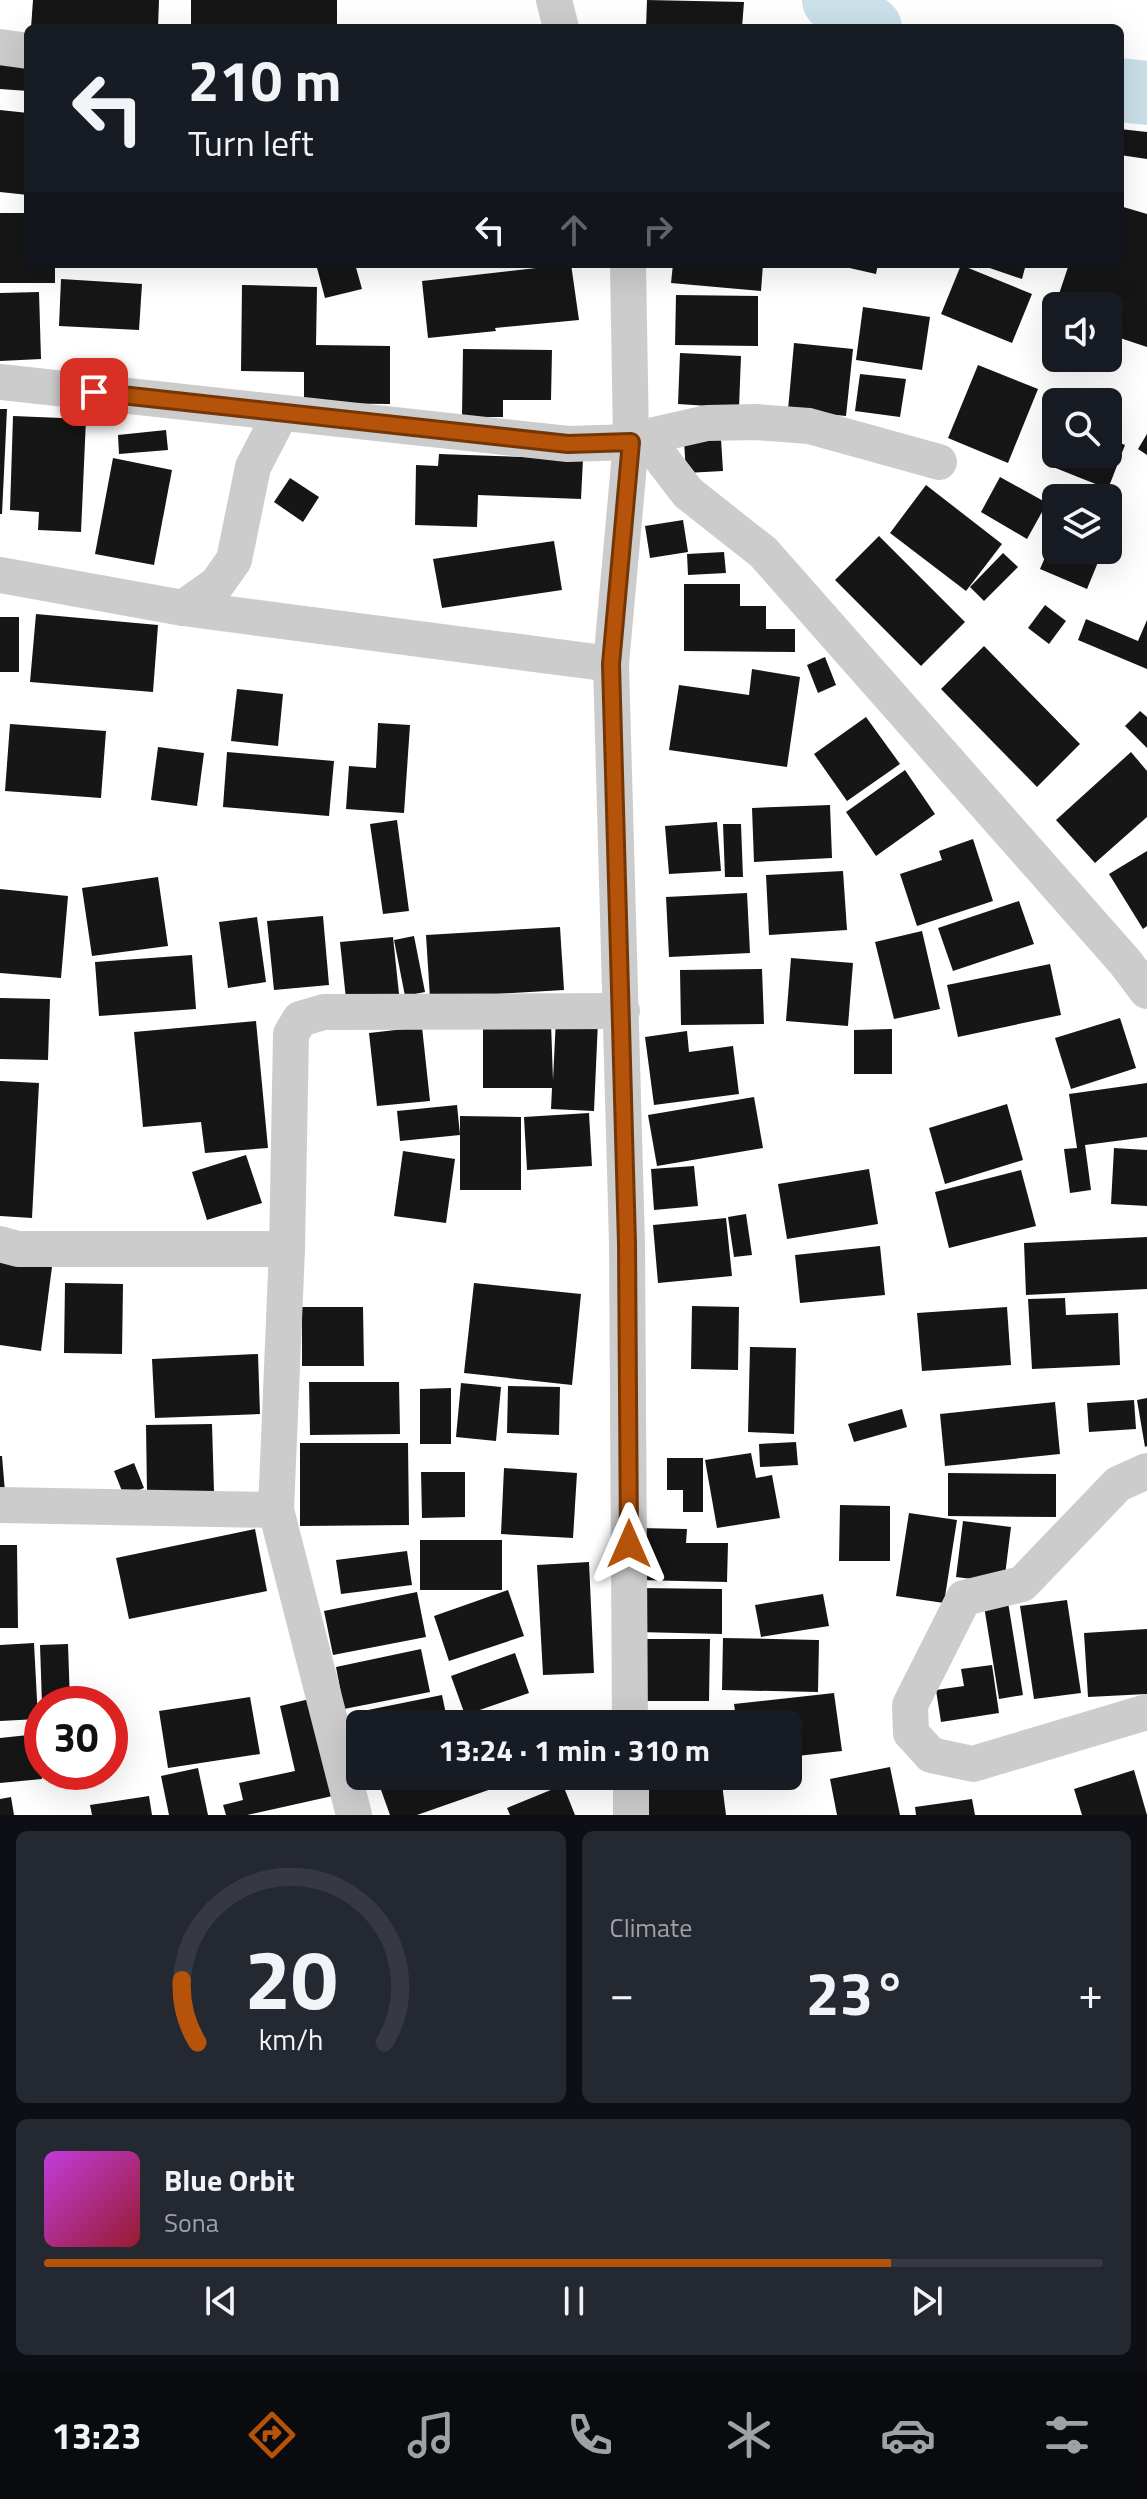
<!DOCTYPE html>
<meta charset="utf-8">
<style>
body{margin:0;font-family:"Titillium Web",sans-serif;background:#242831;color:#f1f3f6;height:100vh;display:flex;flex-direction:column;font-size:30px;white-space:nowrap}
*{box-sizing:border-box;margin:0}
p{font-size:26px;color:#9ea1a6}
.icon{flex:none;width:44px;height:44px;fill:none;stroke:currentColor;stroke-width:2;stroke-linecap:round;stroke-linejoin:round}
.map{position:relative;height:1815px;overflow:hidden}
.drawer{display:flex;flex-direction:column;gap:16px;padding:16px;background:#0d0f14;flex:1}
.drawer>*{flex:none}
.guide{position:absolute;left:24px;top:24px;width:1100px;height:244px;border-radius:12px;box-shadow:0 8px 32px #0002;background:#171b24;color:#f1f3f6;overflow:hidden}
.tools{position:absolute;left:1042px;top:292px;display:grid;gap:16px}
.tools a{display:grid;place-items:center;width:80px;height:80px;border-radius:12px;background:#171b24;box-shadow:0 8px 32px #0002;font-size:40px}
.speed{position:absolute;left:24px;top:1686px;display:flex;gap:16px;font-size:40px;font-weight:700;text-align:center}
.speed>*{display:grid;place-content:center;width:104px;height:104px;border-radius:50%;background:#171b24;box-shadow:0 8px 32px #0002;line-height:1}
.speed .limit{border:12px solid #d22;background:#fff;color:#111}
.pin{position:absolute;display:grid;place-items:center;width:68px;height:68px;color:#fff;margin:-34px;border-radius:16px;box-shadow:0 4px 12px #0006}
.me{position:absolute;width:88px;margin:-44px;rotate:0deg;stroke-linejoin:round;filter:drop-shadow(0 0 6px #0008)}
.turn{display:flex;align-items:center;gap:28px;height:168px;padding:0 32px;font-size:36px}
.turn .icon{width:104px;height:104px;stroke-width:2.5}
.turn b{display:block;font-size:56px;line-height:68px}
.lanes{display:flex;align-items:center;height:76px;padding:0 32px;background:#0003;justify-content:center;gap:40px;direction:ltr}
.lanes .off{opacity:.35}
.big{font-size:60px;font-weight:700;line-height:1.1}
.drawer .card{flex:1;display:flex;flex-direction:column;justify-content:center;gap:12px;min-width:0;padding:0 28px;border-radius:12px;background:#242831}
.drawer .dial{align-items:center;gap:0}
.dial svg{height:208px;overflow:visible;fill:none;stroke:#363941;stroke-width:7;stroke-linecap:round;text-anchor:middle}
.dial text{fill:#f1f3f6;stroke:none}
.song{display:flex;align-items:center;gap:24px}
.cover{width:96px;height:96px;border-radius:12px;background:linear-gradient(135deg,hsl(290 70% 55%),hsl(350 70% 35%))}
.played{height:8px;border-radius:4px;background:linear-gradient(90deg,#b45309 80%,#363941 80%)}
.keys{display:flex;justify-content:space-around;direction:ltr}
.heat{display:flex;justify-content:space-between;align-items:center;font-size:44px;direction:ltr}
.drawer .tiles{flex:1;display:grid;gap:16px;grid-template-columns:1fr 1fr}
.card:last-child{grid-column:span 2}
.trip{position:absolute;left:346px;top:1710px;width:456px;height:80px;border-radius:12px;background:#171b24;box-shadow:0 8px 32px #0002;font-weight:700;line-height:80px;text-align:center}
.tabs{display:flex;height:128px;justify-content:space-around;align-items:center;background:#090b0e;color:#9ea1a6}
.tabs .icon{width:56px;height:56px}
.tabs .selected{color:#b45309}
.tabs b{font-size:36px;color:#f1f3f6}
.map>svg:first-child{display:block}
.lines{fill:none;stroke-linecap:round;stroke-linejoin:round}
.river{stroke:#cbe0e9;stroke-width:64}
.building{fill:#161616}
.street{stroke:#ccc;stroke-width:36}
.route-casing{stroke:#753606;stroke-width:20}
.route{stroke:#b45309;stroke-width:14}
</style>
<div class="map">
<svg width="1147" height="1815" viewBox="0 0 1147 1815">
<rect width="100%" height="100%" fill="#fff"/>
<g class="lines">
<g class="river">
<polyline points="834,0 870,28"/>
<polyline points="1120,90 1147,93"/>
</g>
</g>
<g class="building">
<polygon points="33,0 159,0 158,28 31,28"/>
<rect x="191" y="0" width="146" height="28"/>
<polygon points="647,0 744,2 742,28 646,28"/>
<polygon points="0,55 28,57 28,91 0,89"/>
<polygon points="0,110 28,113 28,195 0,192"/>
<polygon points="1120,129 1147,132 1147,159 1120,155"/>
<polygon points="1120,206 1147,214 1147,347 1108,334 1108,306 1055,306 1069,264 1120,264"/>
<polygon points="0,213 28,213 28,264 55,264 55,283 0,283"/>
<polygon points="316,264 355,264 362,289 325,298"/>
<polygon points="571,264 579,320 495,328 496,331 428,338 422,281"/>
<polygon points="673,264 763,264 761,291 671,283"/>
<polygon points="832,264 878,264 876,274"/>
<polygon points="978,264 1026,264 1022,279"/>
<polygon points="961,265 1032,294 1012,343 941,314"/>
<polygon points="61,279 142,284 139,330 59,326"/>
<polygon points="242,285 317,287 316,345 390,346 390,404 304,403 304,372 241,371"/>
<polygon points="39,292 41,359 0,361 0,293"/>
<polygon points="676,295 758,296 758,346 675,345"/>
<polygon points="863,307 930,317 922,370 856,360"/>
<polygon points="794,343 853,349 846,416 788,410"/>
<polygon points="463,349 552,350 551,400 503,400 503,417 462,417"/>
<polygon points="680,353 741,356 739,408 678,404"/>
<polygon points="978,365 1038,389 1008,463 948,438"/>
<polygon points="860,374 906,379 900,417 855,411"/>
<polygon points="0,409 7,409 2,514 0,514"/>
<polygon points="13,416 86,419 81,532 38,530 39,512 10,510"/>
<polygon points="166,430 168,450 119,454 118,435"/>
<polygon points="1147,434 1147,455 1138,449"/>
<polygon points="1108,438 1125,445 1108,489 1048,465 1056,445 1056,454 1108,454"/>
<polygon points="721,439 723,471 686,473 684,441"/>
<polygon points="439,454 583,459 581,499 478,495 477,527 415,525 416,465 438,466"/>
<polygon points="113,458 172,470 154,565 95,554"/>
<polygon points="1000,477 1047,503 1027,539 981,512"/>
<polygon points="290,478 319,497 303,522 274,502"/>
<polygon points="926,485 1002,544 966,591 890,533"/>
<polygon points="1074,489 1094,498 1070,498"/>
<polygon points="1108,504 1121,510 1108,539"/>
<polygon points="683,520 688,552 650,558 645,526"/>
<polygon points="1056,532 1056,550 1103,550 1087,589 1040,569"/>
<polygon points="879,536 965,622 921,666 835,580"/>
<polygon points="554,541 562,590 442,608 433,559"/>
<polygon points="724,552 726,573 688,575 687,554"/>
<polygon points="1003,553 1018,567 984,601 970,587"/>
<polygon points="684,584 740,584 740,606 766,606 766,629 795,629 795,652 684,651"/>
<polygon points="1045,605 1066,621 1049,644 1028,628"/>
<polygon points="36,614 158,625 153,692 30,682"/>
<rect x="0" y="617" width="19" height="55"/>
<polygon points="1086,619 1138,641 1147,620 1147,669 1078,640"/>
<polygon points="984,646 1080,744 1037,787 941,689"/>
<polygon points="825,657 836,685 818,693 807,665"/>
<polygon points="752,669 800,677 787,767 669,750 679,685 749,695"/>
<polygon points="237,689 283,694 278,746 231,741"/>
<polygon points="1140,711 1147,717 1147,748 1125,726"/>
<polygon points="866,717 900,764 847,801 814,754"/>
<polygon points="378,723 410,725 404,813 346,809 349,766 376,768"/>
<polygon points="10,724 106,731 101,798 5,791"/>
<polygon points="158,747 204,753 197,806 151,800"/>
<polygon points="227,752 334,761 329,816 223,807"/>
<polygon points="1131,752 1147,771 1147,817 1095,863 1056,820"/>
<polygon points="905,770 935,814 876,856 846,812"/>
<polygon points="830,805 832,858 754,862 752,808"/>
<polygon points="397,820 409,911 383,914 370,824"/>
<polygon points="717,822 721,871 669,874 665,826"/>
<polygon points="723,824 741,824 743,877 725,877"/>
<polygon points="973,839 993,901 917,926 900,874 942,860 939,851"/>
<polygon points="1147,851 1147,926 1143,929 1109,874"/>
<polygon points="843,871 847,930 769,935 766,875"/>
<polygon points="158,877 168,946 92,956 82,888"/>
<polygon points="0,889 68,896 61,978 0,973"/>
<polygon points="747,893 750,953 669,957 666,897"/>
<polygon points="1019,901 1034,944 953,971 938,928"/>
<polygon points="323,916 329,985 274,990 267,921"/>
<polygon points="257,917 266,982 228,988 219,922"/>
<polygon points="560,927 564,990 430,998 426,935"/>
<polygon points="922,931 940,1009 894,1019 875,942"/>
<polygon points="414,936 425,992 405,996 394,940"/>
<polygon points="393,937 399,994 346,999 340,942"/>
<polygon points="192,955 196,1009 99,1016 95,962"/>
<polygon points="791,958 853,963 848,1026 786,1021"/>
<polygon points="1050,964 1061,1015 958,1037 947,985"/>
<polygon points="762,969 764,1024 681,1025 680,970"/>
<polygon points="0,998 50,999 48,1060 0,1059"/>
<polygon points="556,1018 598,1021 594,1111 551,1109 552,1088 483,1088 483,1023 551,1023 553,1080"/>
<polygon points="1120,1018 1136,1068 1071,1089 1055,1038"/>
<polygon points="256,1021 268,1148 205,1153 201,1122 143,1127 134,1032"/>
<polygon points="422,1027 430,1101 377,1106 369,1033"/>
<polygon points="892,1029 892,1074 854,1074 854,1030"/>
<polygon points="687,1031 689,1052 733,1046 739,1094 654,1105 645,1037"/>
<polygon points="0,1081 39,1083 32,1218 0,1216"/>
<polygon points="1147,1083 1147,1137 1085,1145 1091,1190 1070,1193 1064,1149 1077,1148 1069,1094"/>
<polygon points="754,1097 763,1148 657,1166 648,1115"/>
<polygon points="1007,1104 1023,1160 945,1184 929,1128"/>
<polygon points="457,1105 460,1135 400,1141 397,1111"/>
<polygon points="589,1113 592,1166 527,1170 524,1117"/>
<polygon points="460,1116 521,1117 521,1190 460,1190"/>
<polygon points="1114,1148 1147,1150 1147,1206 1111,1204"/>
<polygon points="403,1151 455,1159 446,1223 394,1216"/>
<polygon points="246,1155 262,1203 207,1220 192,1172"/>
<polygon points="694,1166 698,1206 654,1210 651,1169"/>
<polygon points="869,1169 878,1224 787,1239 778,1184"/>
<polygon points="1021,1170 1036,1226 949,1248 935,1192"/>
<polygon points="746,1214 752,1255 734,1257 728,1217"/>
<polygon points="726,1218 732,1276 658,1283 653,1225"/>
<polygon points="1147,1237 1147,1289 1026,1295 1024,1243"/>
<polygon points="880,1246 885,1295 800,1303 795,1255"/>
<polygon points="0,1260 52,1267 41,1351 0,1345"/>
<polygon points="65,1283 123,1284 122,1354 64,1353"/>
<polygon points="474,1283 581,1294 572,1385 464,1373"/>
<polygon points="1065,1298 1066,1315 1118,1313 1120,1365 1032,1369 1028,1299"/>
<polygon points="692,1306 739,1307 738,1370 691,1369"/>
<polygon points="302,1307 363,1307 364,1366 302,1366"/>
<polygon points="1007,1307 1011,1365 922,1371 917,1313"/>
<polygon points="750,1347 796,1348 794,1434 748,1432"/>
<polygon points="258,1354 260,1414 155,1418 152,1359"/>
<polygon points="309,1382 399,1382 400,1434 310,1435"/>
<polygon points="461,1383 501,1387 496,1441 456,1437"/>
<polygon points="508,1386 560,1387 559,1435 507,1433"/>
<polygon points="451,1388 451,1444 420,1444 420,1389"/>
<polygon points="1147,1398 1147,1446 1145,1447 1137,1400"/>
<polygon points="1134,1400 1136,1429 1089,1432 1087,1403"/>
<polygon points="1055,1402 1060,1454 945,1466 940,1414"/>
<polygon points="902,1409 907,1427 854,1442 848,1424"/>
<polygon points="212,1424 214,1492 147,1493 146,1425"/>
<polygon points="796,1442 798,1465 760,1467 759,1444"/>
<polygon points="300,1443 408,1443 409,1525 300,1526"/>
<polygon points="751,1453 756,1478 772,1475 780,1518 717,1528 705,1460"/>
<polygon points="0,1456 2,1456 5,1492 0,1493"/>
<polygon points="667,1458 703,1458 703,1512 683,1512 683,1490 667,1490"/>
<polygon points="134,1463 144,1488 124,1496 114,1471"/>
<polygon points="504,1468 577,1473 573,1538 501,1534"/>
<polygon points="421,1472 465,1472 465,1517 422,1518"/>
<polygon points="948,1473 1056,1474 1056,1517 948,1516"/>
<polygon points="840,1505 890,1506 890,1561 839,1561"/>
<polygon points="909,1513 957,1520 944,1603 896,1596"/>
<polygon points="963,1521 1011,1527 1004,1583 956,1577"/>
<polygon points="638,1528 687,1529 686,1543 728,1543 727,1582 637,1580"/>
<polygon points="255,1529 267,1591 129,1619 116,1558"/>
<rect x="420" y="1540" width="82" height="50"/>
<polygon points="0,1545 17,1545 18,1628 0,1628"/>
<polygon points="407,1551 412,1585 341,1594 336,1560"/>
<polygon points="589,1562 594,1673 543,1675 537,1565"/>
<polygon points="638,1588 722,1589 722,1634 637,1632"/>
<polygon points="508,1590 524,1636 449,1661 434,1616"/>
<polygon points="417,1592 426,1637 333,1655 324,1611"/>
<polygon points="823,1594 829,1626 761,1637 755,1605"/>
<polygon points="1067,1600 1081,1693 1034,1699 1020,1606"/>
<polygon points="1008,1602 1023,1695 999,1699 984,1606"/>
<polygon points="1147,1629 1147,1694 1088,1697 1084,1633"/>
<polygon points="723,1638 819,1640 818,1692 722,1690"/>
<polygon points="639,1639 710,1639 709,1701 639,1701"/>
<polygon points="34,1643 38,1719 0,1721 0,1645"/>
<polygon points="68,1644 70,1703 42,1704 40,1645"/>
<polygon points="421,1649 430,1692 344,1709 336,1667"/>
<polygon points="515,1653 529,1693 465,1715 451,1676"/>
<polygon points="992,1665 999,1713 941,1722 936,1690 964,1686 961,1669"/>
<polygon points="834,1693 842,1751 788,1757 788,1724 737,1724 734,1704"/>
<polygon points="442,1695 448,1724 360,1724 358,1712"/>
<polygon points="250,1697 260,1754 168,1768 159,1711"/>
<polygon points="314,1698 337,1795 247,1815 226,1815 223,1805 243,1800 239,1783 295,1771 280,1706"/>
<polygon points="703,1715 705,1724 666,1724 666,1723"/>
<polygon points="38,1734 42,1779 0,1783 0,1738"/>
<polygon points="890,1767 900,1815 837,1815 830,1779"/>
<polygon points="198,1768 208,1815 169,1815 161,1776"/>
<polygon points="1134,1770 1147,1815 1082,1815 1074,1789"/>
<polygon points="376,1776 494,1776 497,1787 417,1815 390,1815"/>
<polygon points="721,1776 726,1815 649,1815 645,1788"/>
<polygon points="563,1785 575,1815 510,1815 507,1808"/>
<polygon points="149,1796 152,1815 92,1815 90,1805"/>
<polygon points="11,1797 14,1815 0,1815 0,1799"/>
<polygon points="972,1799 975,1815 916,1815 915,1807"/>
</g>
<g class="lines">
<g class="street">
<polyline points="554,0 561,28"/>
<polyline points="0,47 28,51"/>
<polyline points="628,264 631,442 611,664 627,1243 630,1724"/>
<polyline points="0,382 568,444 631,442 645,437 688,493 763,552 1125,962 1147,991"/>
<polyline points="645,437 707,423 755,422 809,426 939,462"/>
<polyline points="0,575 183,608 611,664"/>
<polyline points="183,608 217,584 234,560 253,467 281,413"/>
<polyline points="0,1244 18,1249 287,1249"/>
<polyline points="1147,1471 1118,1484 1022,1584 964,1598 910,1705 911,1733 931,1755 973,1764 1147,1712"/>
<polyline points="0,1505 276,1510"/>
<polyline points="631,1776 631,1815"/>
<polyline points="354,1815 276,1510 287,1249 291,1034 300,1019 324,1012 622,1011"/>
</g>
</g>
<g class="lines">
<defs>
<polyline id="route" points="94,392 568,444 631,442 611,664 627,1243 629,1544"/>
</defs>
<use href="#route" class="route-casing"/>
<use href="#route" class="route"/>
</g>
</svg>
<div class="tools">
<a><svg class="icon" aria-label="sound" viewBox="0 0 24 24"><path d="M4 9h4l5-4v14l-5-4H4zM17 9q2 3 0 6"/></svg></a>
<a><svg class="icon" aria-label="search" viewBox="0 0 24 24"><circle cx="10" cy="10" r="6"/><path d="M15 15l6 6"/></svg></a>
<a><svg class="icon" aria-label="layers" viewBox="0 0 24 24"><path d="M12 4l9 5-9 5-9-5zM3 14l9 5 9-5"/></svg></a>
</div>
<div class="speed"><div class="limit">30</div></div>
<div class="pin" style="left:94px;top:392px;background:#d93025"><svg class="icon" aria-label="arrive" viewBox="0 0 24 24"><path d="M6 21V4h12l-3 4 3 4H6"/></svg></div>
<svg class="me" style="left:629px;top:1544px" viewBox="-20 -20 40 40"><path d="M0-17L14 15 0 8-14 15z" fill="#b45309" stroke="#fff" stroke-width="4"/></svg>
<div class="trip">13:24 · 1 min · 310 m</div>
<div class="guide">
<div class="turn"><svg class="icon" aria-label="left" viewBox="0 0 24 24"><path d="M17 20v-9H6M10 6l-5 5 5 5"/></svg><div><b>210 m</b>Turn left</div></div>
<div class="lanes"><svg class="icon" aria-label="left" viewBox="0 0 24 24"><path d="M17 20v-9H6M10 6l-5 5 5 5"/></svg><svg class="icon off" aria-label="ahead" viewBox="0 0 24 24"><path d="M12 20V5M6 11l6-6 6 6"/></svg><svg class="icon off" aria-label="right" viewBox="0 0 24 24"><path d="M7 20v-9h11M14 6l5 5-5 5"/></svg></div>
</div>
</div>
<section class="drawer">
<div class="tiles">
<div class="card dial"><svg viewBox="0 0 100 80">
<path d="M14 69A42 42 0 1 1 86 69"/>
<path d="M14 69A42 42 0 0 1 8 45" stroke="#b45309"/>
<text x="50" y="56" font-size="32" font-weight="700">20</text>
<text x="50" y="72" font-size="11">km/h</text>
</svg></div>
<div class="card"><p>Climate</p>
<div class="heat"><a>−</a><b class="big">23°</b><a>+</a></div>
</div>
<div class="card">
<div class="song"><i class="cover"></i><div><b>Blue Orbit</b><p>Sona</p></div></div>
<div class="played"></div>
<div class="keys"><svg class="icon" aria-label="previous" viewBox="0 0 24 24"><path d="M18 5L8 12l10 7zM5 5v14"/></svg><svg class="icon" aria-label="pause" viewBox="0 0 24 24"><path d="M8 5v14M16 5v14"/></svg><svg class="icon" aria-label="next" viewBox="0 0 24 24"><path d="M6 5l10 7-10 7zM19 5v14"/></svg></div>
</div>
</div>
</section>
<nav class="tabs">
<b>13:23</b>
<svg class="icon selected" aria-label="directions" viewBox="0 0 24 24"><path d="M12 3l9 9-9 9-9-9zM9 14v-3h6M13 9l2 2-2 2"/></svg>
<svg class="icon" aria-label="music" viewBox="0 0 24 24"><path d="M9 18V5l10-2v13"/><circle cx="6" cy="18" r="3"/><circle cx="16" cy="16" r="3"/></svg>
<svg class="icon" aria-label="phone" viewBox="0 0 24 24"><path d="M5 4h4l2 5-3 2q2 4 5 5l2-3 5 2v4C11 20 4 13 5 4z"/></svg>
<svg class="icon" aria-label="climate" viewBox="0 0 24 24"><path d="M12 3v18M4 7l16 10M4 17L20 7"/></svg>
<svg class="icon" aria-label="car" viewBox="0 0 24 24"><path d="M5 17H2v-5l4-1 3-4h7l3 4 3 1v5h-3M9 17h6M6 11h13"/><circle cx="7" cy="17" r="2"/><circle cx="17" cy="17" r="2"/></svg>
<svg class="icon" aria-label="filters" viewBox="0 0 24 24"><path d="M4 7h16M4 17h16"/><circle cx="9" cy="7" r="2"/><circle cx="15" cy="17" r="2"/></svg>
</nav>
